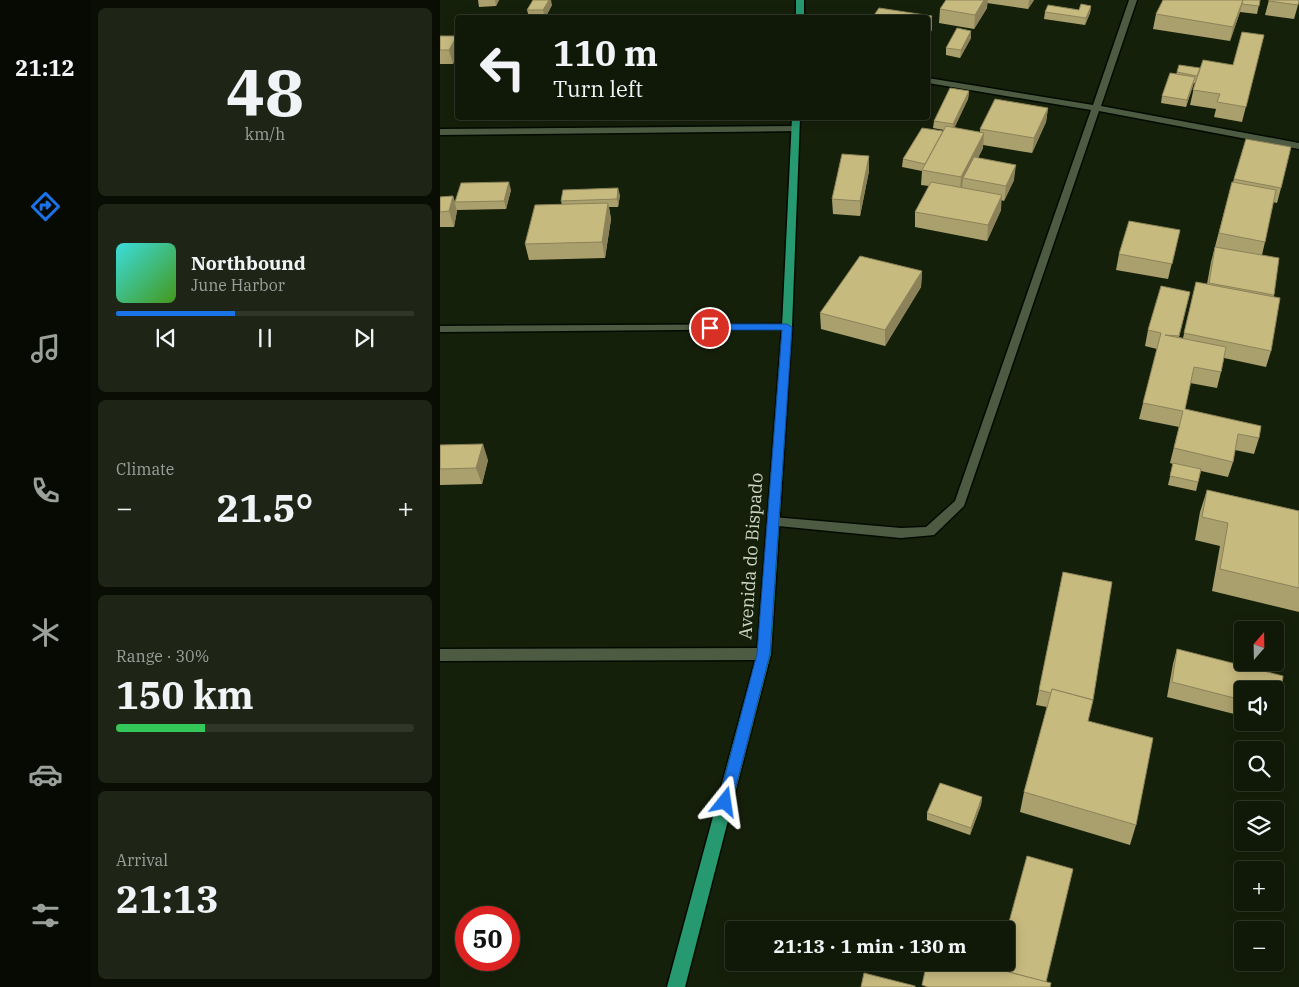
<!DOCTYPE html>
<meta charset="utf-8">
<style>
body{margin:0;font-family:"IBM Plex Serif",serif;background:#1e2516;color:#f1f3f6;height:100vh;display:flex;flex-direction:column;font-size:19px;white-space:nowrap}
*{box-sizing:border-box;margin:0}
p{font-size:16px;color:#9ca09c}
.icon{flex:none;width:28px;height:28px;fill:none;stroke:currentColor;stroke-width:2;stroke-linecap:round;stroke-linejoin:round}
.map{position:relative;flex:1;overflow:hidden}
.panel{display:flex;flex-direction:column;gap:8px;padding:8px;background:#090d04;width:350px}
.panel>*{flex:none}
.banner{position:absolute;left:15px;top:15px;width:475px;height:105px;border-radius:5px;box-shadow:0 2px 12px #0003,0 0 0 1px #303729;background:#101808;color:#f1f3f6;overflow:hidden}
.needle{width:32px;rotate:20deg}
.fabs{position:absolute;left:794px;top:621px;display:grid;gap:10px}
.fabs a{display:grid;place-items:center;width:50px;height:50px;border-radius:5px;background:#101808;box-shadow:0 2px 12px #0003,0 0 0 1px #303729;font-size:25px}
.speed{position:absolute;left:15px;top:906px;display:flex;gap:10px;font-size:25px;font-weight:700;text-align:center}
.speed>*{display:grid;place-content:center;width:65px;height:65px;border-radius:50%;background:#101808;box-shadow:0 2px 12px #0003,0 0 0 1px #303729;line-height:1}
.speed .limit{border:8px solid #d22;background:#fff;color:#111}
.pin{position:absolute;display:grid;place-items:center;width:42px;height:42px;color:#fff;margin:-21px;border:2px solid #fff;border-radius:50%;box-shadow:0 1px 5px #0007}
.me{position:absolute;width:55px;margin:-28px;rotate:15deg;stroke-linejoin:round;filter:drop-shadow(0 0 4px #0008)}
.turn{display:flex;align-items:center;gap:18px;height:105px;padding:0 15px;font-size:22px}
.turn .icon{width:65px;height:65px;stroke-width:2.5}
.turn b{display:block;font-size:35px;line-height:42px}
.big{font-size:38px;font-weight:700;line-height:1.1}
.panel .widget{flex:1;display:flex;flex-direction:column;justify-content:center;gap:8px;min-width:0;padding:0 18px;border-radius:8px;background:#1e2516}
.panel .dial{align-items:center;gap:0}
.dial b{font-size:65px;line-height:1}
.song{display:flex;align-items:center;gap:15px}
.cover{width:60px;height:60px;border-radius:8px;background:linear-gradient(135deg,hsl(180 70% 55%),hsl(100 70% 35%))}
.played{height:5px;border-radius:2px;background:linear-gradient(90deg,#1a73e8 40%,#303729 40%)}
.keys{display:flex;justify-content:space-around;direction:ltr}
.heat{display:flex;justify-content:space-between;align-items:center;font-size:28px;direction:ltr}
.charge{height:8px;border-radius:4px;background:linear-gradient(90deg,#34c759 30%,#303729 0)}
.trip{position:absolute;left:285px;top:921px;width:290px;height:50px;border-radius:5px;background:#101808;box-shadow:0 2px 12px #0003,0 0 0 1px #303729;font-weight:700;line-height:50px;text-align:center}
main{display:flex;flex:1;min-height:0}
.menu{display:flex;flex-direction:column;width:90px;justify-content:space-around;align-items:center;background:#060a03;color:#9ca09c}
.menu .icon{width:35px;height:35px}
.menu .current{color:#1a73e8}
.menu b{font-size:22px;color:#f1f3f6}
.map>svg:first-child{display:block}
.lines{fill:none;stroke-linecap:round;stroke-linejoin:round}
.minor-casing{stroke:#030a00;stroke-width:3}
.major-casing{stroke:#030a00;stroke-width:3}
.minor{fill:#4d5b42;fill-rule:evenodd}
.major{fill:#279970;fill-rule:evenodd}
.wall{fill:#aaa06d}
.shaded-wall{fill:#8b8259}
.building{fill:#c6ba7f;stroke:#8b8259}
.route{fill:#1a73e8;stroke:#114b97}
.labels{text-anchor:middle;stroke-width:5;stroke-linejoin:round;paint-order:stroke}
.street-label{font-size:18px;fill:#cdd5c7;stroke:#15200a}
</style>
<main>
<nav class="menu">
<b>21:12</b>
<svg class="icon current" aria-label="directions" viewBox="0 0 24 24"><path d="M12 3l9 9-9 9-9-9zM9 14v-3h6M13 9l2 2-2 2"/></svg>
<svg class="icon" aria-label="music" viewBox="0 0 24 24"><path d="M9 18V5l10-2v13"/><circle cx="6" cy="18" r="3"/><circle cx="16" cy="16" r="3"/></svg>
<svg class="icon" aria-label="phone" viewBox="0 0 24 24"><path d="M5 4h4l2 5-3 2q2 4 5 5l2-3 5 2v4C11 20 4 13 5 4z"/></svg>
<svg class="icon" aria-label="climate" viewBox="0 0 24 24"><path d="M12 3v18M4 7l16 10M4 17L20 7"/></svg>
<svg class="icon" aria-label="car" viewBox="0 0 24 24"><path d="M5 17H2v-5l4-1 3-4h7l3 4 3 1v5h-3M9 17h6M6 11h13"/><circle cx="7" cy="17" r="2"/><circle cx="17" cy="17" r="2"/></svg>
<svg class="icon" aria-label="filters" viewBox="0 0 24 24"><path d="M4 7h16M4 17h16"/><circle cx="9" cy="7" r="2"/><circle cx="15" cy="17" r="2"/></svg>
</nav>
<section class="panel">
<div class="widget dial"><b>48</b><p>km/h</p></div>
<div class="widget">
<div class="song"><i class="cover"></i><div><b>Northbound</b><p>June Harbor</p></div></div>
<div class="played"></div>
<div class="keys"><svg class="icon" aria-label="previous" viewBox="0 0 24 24"><path d="M18 5L8 12l10 7zM5 5v14"/></svg><svg class="icon" aria-label="pause" viewBox="0 0 24 24"><path d="M8 5v14M16 5v14"/></svg><svg class="icon" aria-label="next" viewBox="0 0 24 24"><path d="M6 5l10 7-10 7zM19 5v14"/></svg></div>
</div>
<div class="widget"><p>Climate</p>
<div class="heat"><a>−</a><b class="big">21.5°</b><a>+</a></div>
</div>
<div class="widget"><p>Range · 30%</p><b class="big">150 km</b><div class="charge"></div></div>
<div class="widget"><p>Arrival</p><b class="big">21:13</b></div>
</section>
<div class="map">
<svg width="859" height="987" viewBox="0 0 859 987">
<rect width="100%" height="100%" fill="#15200a"/>
<g class="lines">
<defs>
<g id="minor">
<polygon points="689,0 697,0 661,106 859,143 859,149 659,111 524,506 494,535 461,538 328,525 327,522 328,519 333,517 461,528 486,527 515,501 651,110 488,83 488,78 653,105"/>
<polygon points="356,126 359,127 359,131 0,135 0,129"/>
<polygon points="347,324 352,327 351,329 0,332 0,326"/>
<polygon points="324,648 329,650 331,654 329,658 324,660 0,661 0,649"/>
</g>
<g id="major">
<rect x="356" y="0" width="8" height="18"/>
<polygon points="352,118 360,118 352,327 331,654 245,987 227,987 317,654 342,327"/>
</g>
</defs>
<use href="#minor" class="minor-casing"/>
<use href="#major" class="major-casing"/>
<use href="#minor" class="minor"/>
<use href="#major" class="major"/>
</g>
<g class="wall">
<polygon points="38,0 59,0 56,6 39,7"/>
<polygon points="506,0 594,0 588,9 547,3 547,8 534,29 499,23 500,9"/>
<polygon points="820,0 817,14 800,12 790,41 713,29 716,14"/>
<polygon points="829,0 858,5 854,19 825,15"/>
<polygon points="112,5 105,18 89,17 87,10"/>
<polygon points="651,6 650,13 645,25 604,19 605,12 639,10"/>
<polygon points="824,35 802,122 774,117 776,109 750,105 755,83 754,83 746,107 721,103 722,96 736,74 737,72 793,65"/>
<polygon points="0,36 17,36 13,64 0,64"/>
<polygon points="531,38 520,58 506,55 506,48"/>
<polygon points="529,91 528,99 514,128 540,132 540,129 608,108 606,122 592,153 543,145 543,148 538,158 574,180 564,201 561,200 561,210 547,241 475,227 475,212 489,186 481,185 482,171 462,167 463,159 503,131 504,130 493,128 494,121"/>
<polygon points="806,139 841,188 837,203 833,202 825,242 822,255 834,295 831,351 826,367 784,358 781,372 777,388 750,383 745,409 819,438 814,454 795,450 793,462 788,477 761,471 756,491 728,485 733,464 730,463 739,427 699,419 717,349 705,346 708,330 750,292 739,337 743,338 756,282 767,284 771,262 792,182 793,182"/>
<polygon points="429,156 429,171 420,216 393,214 392,199"/>
<polygon points="71,190 66,209 17,210 14,227 0,227 0,197 13,196 15,202"/>
<polygon points="180,195 178,207 169,207 171,219 165,258 89,260 85,244 122,205 121,201"/>
<polygon points="740,230 728,279 676,270 679,254"/>
<polygon points="482,271 481,287 445,346 381,329 380,313"/>
<polygon points="0,445 48,460 42,484 0,485"/>
<polygon points="767,490 859,511 859,612 772,591 780,546 755,540 760,512"/>
<polygon points="623,572 648,721 696,825 690,845 580,812 584,792 607,707 596,705"/>
<polygon points="737,649 843,676 839,709 835,719 835,690 802,690 802,716 727,697 733,664"/>
<polygon points="542,797 541,805 530,835 487,820 487,813"/>
</g>
<g class="shaded-wall">
<polygon points="55,0 59,0 56,6"/>
<polygon points="109,0 111,0 112,5 105,18 103,10"/>
<polygon points="544,0 548,0 547,8 534,29 535,15"/>
<polygon points="589,0 594,0 588,9"/>
<polygon points="803,0 800,12 790,41 793,27"/>
<polygon points="651,6 650,13 645,25 646,18"/>
<polygon points="492,16 492,30 488,37 488,23"/>
<polygon points="531,31 531,38 520,58 521,50"/>
<polygon points="17,36 18,56 13,64 9,50"/>
<polygon points="755,77 753,84 746,107 747,100"/>
<polygon points="529,91 528,99 513,131 513,124"/>
<polygon points="608,108 606,122 592,153 594,138"/>
<polygon points="544,133 543,148 527,178 523,178 522,188 520,192 521,177"/>
<polygon points="429,156 429,171 420,216 420,201"/>
<polygon points="576,165 574,180 564,201 566,186"/>
<polygon points="69,182 71,190 66,209 64,201"/>
<polygon points="178,188 180,195 178,207 177,199"/>
<polygon points="562,195 561,210 547,241 548,225"/>
<polygon points="13,196 17,211 14,227 9,211"/>
<polygon points="168,203 171,219 165,258 162,242"/>
<polygon points="482,271 481,287 445,346 445,330"/>
<polygon points="43,444 48,460 42,484 36,468"/>
<polygon points="542,797 541,805 530,835 531,828"/>
</g>
<g class="building">
<polygon points="93,0 109,0 103,10 87,10"/>
<polygon points="506,0 544,0 535,15 500,9"/>
<polygon points="723,0 803,0 793,27 716,14"/>
<polygon points="803,0 820,0 819,6 802,4"/>
<polygon points="829,0 859,0 858,5 829,1"/>
<polygon points="641,4 651,6 646,18 605,12 608,5 639,10"/>
<polygon points="439,8 492,16 488,23 488,18 432,18"/>
<polygon points="132,15 175,15 174,18 131,18"/>
<polygon points="517,28 531,31 521,50 506,48"/>
<polygon points="802,32 824,35 806,107 777,102 780,94 753,90 763,60 793,65"/>
<polygon points="0,36 17,36 9,50 0,50"/>
<polygon points="739,65 760,68 757,76 737,72"/>
<polygon points="730,73 755,77 747,100 722,96"/>
<polygon points="510,88 529,91 513,124 494,121"/>
<polygon points="555,99 608,108 594,138 540,129"/>
<polygon points="506,126 544,133 521,177 482,170"/>
<polygon points="482,128 503,131 485,164 463,159"/>
<polygon points="806,139 851,147 841,188 794,179"/>
<polygon points="402,154 429,156 420,201 392,199"/>
<polygon points="534,157 576,165 566,186 523,178"/>
<polygon points="69,182 64,201 15,202 21,183"/>
<polygon points="491,182 562,195 548,225 475,212"/>
<polygon points="792,182 836,190 825,242 779,233"/>
<polygon points="178,188 177,199 121,201 123,190"/>
<polygon points="13,196 9,211 0,212 0,197"/>
<polygon points="168,203 162,242 85,244 95,205"/>
<polygon points="689,221 740,230 732,264 679,254"/>
<polygon points="775,247 839,258 834,295 769,283"/>
<polygon points="420,256 482,271 445,330 380,313"/>
<polygon points="756,282 840,298 831,351 744,333"/>
<polygon points="721,286 750,292 739,336 725,335 786,347 781,372 754,367 745,409 821,426 819,438 798,434 793,462 734,448 743,411 703,403 721,333 708,330"/>
<polygon points="43,444 36,468 0,469 0,445"/>
<polygon points="733,463 761,469 758,482 730,476"/>
<polygon points="767,490 859,511 859,588 780,569 788,523 762,517"/>
<polygon points="623,572 672,582 653,700 612,689 611,693 599,690"/>
<polygon points="737,649 843,676 839,709 835,708 835,690 802,690 802,700 732,682"/>
<polygon points="612,689 653,700 648,721 713,738 696,825 584,792"/>
<polygon points="500,783 542,797 531,828 487,813"/>
<polygon points="587,856 633,869 606,982 557,969 558,962 566,962 566,933"/>
<polygon points="487,962 530,962 611,983 610,987 488,987 482,985"/>
<polygon points="424,973 475,986 475,987 421,987"/>
</g>
<polygon class="route" points="270,324 347,324 352,327 330,654 292,802 290,807 285,808 280,807 278,802 317,654 342,330 266,330 265,328"/>
<g class="labels">
<g class="street-label">
<text transform="translate(311 556) rotate(-86)" y="6">Avenida do Bispado</text>
</g>
</g>
</svg>
<div class="fabs">
<a><svg class="needle" viewBox="-14 -14 28 28"><path d="M0-13l5 13h-10z" fill="#e53935"/><path d="M0 13l5-13h-10z" fill="#9ca09c"/></svg></a>
<a><svg class="icon" aria-label="sound" viewBox="0 0 24 24"><path d="M4 9h4l5-4v14l-5-4H4zM17 9q2 3 0 6"/></svg></a>
<a><svg class="icon" aria-label="search" viewBox="0 0 24 24"><circle cx="10" cy="10" r="6"/><path d="M15 15l6 6"/></svg></a>
<a><svg class="icon" aria-label="layers" viewBox="0 0 24 24"><path d="M12 4l9 5-9 5-9-5zM3 14l9 5 9-5"/></svg></a>
<a>+</a>
<a>−</a>
</div>
<div class="speed"><div class="limit">50</div></div>
<div class="pin" style="left:270px;top:328px;background:#d93025"><svg class="icon" aria-label="arrive" viewBox="0 0 24 24"><path d="M6 21V4h12l-3 4 3 4H6"/></svg></div>
<svg class="me" style="left:285px;top:802px" viewBox="-20 -20 40 40"><path d="M0-17L14 15 0 8-14 15z" fill="#1a73e8" stroke="#fff" stroke-width="4"/></svg>
<div class="trip">21:13 · 1 min · 130 m</div>
<div class="banner">
<div class="turn"><svg class="icon" aria-label="left" viewBox="0 0 24 24"><path d="M17 20v-9H6M10 6l-5 5 5 5"/></svg><div><b>110 m</b>Turn left</div></div>
</div>
</div>
</main>
